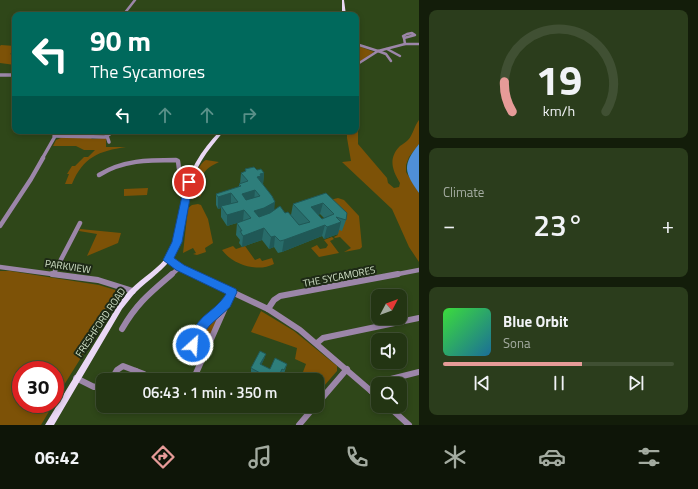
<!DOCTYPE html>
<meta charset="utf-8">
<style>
body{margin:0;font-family:"Titillium Web",sans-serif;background:#2b3d1c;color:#f1f3f6;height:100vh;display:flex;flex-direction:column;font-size:15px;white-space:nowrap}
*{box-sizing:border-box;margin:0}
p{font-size:13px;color:#a3aba0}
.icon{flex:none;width:22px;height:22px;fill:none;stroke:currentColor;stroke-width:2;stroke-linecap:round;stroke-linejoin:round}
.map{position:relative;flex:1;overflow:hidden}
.sheet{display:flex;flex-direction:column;gap:10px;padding:10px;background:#131d0a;width:279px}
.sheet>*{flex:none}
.banner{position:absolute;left:12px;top:12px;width:347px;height:122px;border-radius:8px;box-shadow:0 2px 6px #0003,0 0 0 1px #405033;background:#00695c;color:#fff;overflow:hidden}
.needle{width:26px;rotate:49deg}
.fabs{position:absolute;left:371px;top:289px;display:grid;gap:8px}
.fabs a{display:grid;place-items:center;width:36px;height:36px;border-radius:8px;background:#233513;box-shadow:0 2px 6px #0003,0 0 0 1px #405033;font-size:20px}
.speed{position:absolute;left:12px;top:361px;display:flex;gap:8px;font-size:20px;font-weight:700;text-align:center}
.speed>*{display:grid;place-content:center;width:52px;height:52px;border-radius:50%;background:#233513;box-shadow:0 2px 6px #0003,0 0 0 1px #405033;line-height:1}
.speed .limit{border:6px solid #d22;background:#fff;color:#111}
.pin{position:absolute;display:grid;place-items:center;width:34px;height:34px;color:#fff;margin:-17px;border:2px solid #fff;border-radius:50%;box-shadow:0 1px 4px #0007}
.me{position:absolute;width:44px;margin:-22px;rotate:26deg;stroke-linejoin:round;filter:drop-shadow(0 0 3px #0008)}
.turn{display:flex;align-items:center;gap:14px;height:84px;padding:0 12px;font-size:18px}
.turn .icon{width:52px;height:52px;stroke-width:2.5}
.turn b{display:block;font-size:28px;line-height:34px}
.lanes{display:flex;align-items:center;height:38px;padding:0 12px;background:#0003;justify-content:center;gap:20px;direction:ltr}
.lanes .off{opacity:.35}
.big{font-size:30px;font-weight:600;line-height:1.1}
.sheet .widget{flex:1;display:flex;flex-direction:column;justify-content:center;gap:6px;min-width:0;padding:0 14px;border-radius:8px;background:#2b3d1c}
.sheet .dial{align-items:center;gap:0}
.dial svg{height:104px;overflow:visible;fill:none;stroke:#405033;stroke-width:7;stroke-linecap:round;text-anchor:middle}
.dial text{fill:#f1f3f6;stroke:none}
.song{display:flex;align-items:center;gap:12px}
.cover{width:48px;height:48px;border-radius:6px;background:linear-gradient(135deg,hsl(120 70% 55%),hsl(200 70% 35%))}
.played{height:4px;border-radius:2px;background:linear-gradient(90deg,#e69b98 60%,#405033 60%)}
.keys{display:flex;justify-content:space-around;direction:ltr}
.heat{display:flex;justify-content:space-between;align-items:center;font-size:22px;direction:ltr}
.trip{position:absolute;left:96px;top:373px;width:228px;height:40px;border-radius:8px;background:#233513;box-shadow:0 2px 6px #0003,0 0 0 1px #405033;font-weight:600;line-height:40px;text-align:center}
.dock{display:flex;height:64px;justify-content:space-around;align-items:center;background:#0e1508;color:#a3aba0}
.dock .icon{width:28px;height:28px}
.dock .on{color:#e69b98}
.dock b{font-size:18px;color:#f1f3f6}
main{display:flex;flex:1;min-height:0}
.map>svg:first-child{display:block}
.green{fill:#7d5207}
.water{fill:#4f8fd7}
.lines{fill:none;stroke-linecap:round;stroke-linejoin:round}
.minor-far3{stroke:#9c86a9;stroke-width:2.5}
.minor-far2{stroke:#9c86a9;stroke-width:3.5}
.minor-far1{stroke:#9c86a9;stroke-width:4.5}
.minor{stroke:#9c86a9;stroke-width:6}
.major{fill:#ead8f5;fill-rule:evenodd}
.wall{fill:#286c6a;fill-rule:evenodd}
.shaded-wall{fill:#205856}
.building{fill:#2e7e7b;stroke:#205856;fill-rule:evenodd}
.route{fill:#1a73e8;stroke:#114b97}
.labels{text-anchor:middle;stroke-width:4;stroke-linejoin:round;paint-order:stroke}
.street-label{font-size:10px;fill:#d1e1c7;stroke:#1e2a16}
</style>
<main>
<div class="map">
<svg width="419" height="425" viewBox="0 0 419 425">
<rect width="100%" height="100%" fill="#2f4719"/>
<g class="green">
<polygon points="1,45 15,46 15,50 10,54 15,56 15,65 0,63 0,46"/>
<polygon points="356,45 374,52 356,64"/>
<path d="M356,119L358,123V144L387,178L388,183L394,188L399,187L400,183C392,170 388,158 400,146C403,144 406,142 408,140C413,135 414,126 419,120V144L409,157L406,165V172L419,193V262L409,247L392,209L342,162L351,161L347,138V131H356Z"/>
<path d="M63,137L91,138L92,139L106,138V147H126C99,151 83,157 72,184H65L69,174H67L72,166H75L84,157H88L95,150H84L76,146H53L56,140Z"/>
<path d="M206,160L219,162C196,173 205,177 201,196L199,197L195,193L191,194L194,199H192C188,191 198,163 206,160Z"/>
<polygon points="148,188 147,195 124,196 124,189"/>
<polygon points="338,198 344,200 359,216 362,247 360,249 344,252 351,248 340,237 335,238 334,237 338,235 333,229 326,201"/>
<polygon points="198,204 201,205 208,219 213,243 205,248 206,252 197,255 193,254 196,253 193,248 183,253 188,208 192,205"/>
<polygon points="80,229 121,233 118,243 87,256 97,234 79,231"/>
<polygon points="332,237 334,239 330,241 339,253 319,257 311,248 317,245 320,249 326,248 328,245 324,240"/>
<path d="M233,246L236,249L245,246L255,260L260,258L262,261L272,258L274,264C257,273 232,264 222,250Z"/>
<polygon points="0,271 10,271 99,285 122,292 64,385 55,388 55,370 21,370 21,404 48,404 51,408 41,425 0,425"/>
<polygon points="261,311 294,331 337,366 337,371 317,394 317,380 300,380 306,364 295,359 297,348 251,332"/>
<path d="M220,313L206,346C202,348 198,347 195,344C202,332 209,322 220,313Z"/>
</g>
<path class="water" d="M419,144V193C404,172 402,165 419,144Z"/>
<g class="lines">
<g class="minor-far3">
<polyline points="124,13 169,15"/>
<polyline points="124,14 135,0"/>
<polygon points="412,33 415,35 404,38 403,36 407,34"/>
<polyline points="404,38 405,44"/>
<polyline points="356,44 378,51 356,65"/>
<polyline points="387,49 400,56"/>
<polyline points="378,51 405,44 419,44"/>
<polyline points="378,51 386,54 391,61"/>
</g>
<g class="minor-far2">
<polyline points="0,75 15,75"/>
<polyline points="154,131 162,131"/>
<polyline points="54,136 105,137 114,131"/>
<polyline points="107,136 109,142"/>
<polyline points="42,159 58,131"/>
</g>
<g class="minor-far1">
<path d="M99,175C123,160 148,160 176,160L178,161L179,169L193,172"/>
<polyline points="0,226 31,179 43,158"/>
<polyline points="168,260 196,275"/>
<polyline points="0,267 59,275"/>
<polyline points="54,273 80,223"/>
<polyline points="171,275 180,267"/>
<polyline points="393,275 419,270"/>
</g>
<g class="minor">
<polyline points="52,274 98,280 133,291"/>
<polyline points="194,274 268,309 300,330 378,397"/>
<polyline points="268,309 274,300 280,296 398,274"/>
<path d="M122,329C137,303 150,293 172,274"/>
<polyline points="317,343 323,338 419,318"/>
<polyline points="206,353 195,348 193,342 206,322 225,305"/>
<polyline points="76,378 94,387 103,385"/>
<polyline points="132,378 136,371"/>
<polyline points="111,380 117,370 123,366 144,374"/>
<polyline points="193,380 232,292"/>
<polyline points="371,391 387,380 419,372"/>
<polyline points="317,404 347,369"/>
<polyline points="388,406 409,425"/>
<polyline points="299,425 315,406"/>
</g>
<g class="major">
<polygon points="342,0 344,0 346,15 342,15"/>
<path d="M220,131H224C207,151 194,168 188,194C185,213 186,233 176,251C167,269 150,278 136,292C131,297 127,303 122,309L54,425H45L118,305C122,300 126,293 131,289C144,276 162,267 171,250C179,235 179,217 182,200C187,173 201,150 220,131Z"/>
</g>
</g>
<g class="wall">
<path d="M245,169L257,170L264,173L263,184L274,211L285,213L291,215L293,204L326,193L346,220L342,231L339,230L338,234L324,239L322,236L282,252L278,253L274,247L269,249L262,240L242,247L239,243L240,240L236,235L237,223L227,226L221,217V208L218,209L216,205V194L239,187V184H240L241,173L245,172ZM320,214L324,218L322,219L318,215Z"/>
<polygon points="265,357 261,365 270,369 287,364 284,374 281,372 278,380 266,380 251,372 251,368"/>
</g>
<g class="shaded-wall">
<polygon points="264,173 263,184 257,177 260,174"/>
<polygon points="255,190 254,202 241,206 242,194"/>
<polygon points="231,193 231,205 221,206 221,208 218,209 218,197"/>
<polygon points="275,202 274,213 253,222 254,211"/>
<polygon points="323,203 320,214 308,219 311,207"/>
<polygon points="244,210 243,221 227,226 227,215"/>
<polygon points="341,222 338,234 324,239 327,227"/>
<polygon points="325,225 322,236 282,252 284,240"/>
<polygon points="264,228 262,240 242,247 243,236"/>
<polygon points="275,236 274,247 269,249 271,237"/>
<polygon points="266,354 265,357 260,368 260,364"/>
</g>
<g class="building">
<path d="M254,167L257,170L261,169L264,173L260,174L261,176L257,177L272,196L275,202L264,208L254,211L259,217L270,213L280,206L285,213L288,212L299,225L310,222L293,204L326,193L347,213L346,220L336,217L341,222L327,227L325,225L284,240L280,241L275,236L271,237L264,228L243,236L240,231H242L237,223L251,218L244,210L227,215L221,206L238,202L231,193L218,197L216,194L241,186L239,184L248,181L241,173L246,171L245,169ZM255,190L260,196L246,200L242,194ZM323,203L334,214L322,219L311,207Z"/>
<polygon points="260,351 266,354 260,364 270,369 275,358 287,364 284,370 282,369 277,380 273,380 251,368"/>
</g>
<path class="route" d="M189,179L193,182L182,242L174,258L184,265L236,289L237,292L230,307L210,325L202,335L197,349L193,350L189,349L187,342C191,333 196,324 203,317C211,310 220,304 226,294L176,270L163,260L172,242L185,182Z"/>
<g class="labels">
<g class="street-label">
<text transform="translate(68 266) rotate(8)" y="4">PARKVIEW</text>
<text transform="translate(339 276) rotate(-11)" y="4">THE SYCAMORES</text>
<text transform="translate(100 322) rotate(-56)" y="4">FRESHFORD ROAD</text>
</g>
</g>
</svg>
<div class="fabs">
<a><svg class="needle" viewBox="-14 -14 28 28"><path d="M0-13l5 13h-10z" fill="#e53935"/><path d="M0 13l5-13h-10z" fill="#a3aba0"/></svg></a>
<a><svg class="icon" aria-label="sound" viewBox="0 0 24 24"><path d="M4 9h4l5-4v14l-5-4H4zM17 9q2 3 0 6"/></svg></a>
<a><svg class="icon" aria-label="search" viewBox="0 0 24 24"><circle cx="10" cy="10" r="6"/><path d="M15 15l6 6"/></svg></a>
</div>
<div class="speed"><div class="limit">30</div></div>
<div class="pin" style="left:189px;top:182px;background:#d93025"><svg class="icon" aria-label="arrive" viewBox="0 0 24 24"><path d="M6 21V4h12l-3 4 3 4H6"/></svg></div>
<svg class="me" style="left:193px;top:345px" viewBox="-20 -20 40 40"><circle r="17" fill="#1a73e8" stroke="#fff" stroke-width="3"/><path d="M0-11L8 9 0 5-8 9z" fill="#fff"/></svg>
<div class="trip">06:43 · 1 min · 350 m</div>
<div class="banner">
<div class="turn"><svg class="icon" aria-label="left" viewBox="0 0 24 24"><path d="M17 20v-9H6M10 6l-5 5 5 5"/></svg><div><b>90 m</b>The Sycamores</div></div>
<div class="lanes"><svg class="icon" aria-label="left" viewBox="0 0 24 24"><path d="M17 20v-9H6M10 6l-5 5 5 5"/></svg><svg class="icon off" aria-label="ahead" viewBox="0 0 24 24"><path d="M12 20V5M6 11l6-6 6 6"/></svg><svg class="icon off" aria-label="ahead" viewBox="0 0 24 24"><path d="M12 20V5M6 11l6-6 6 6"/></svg><svg class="icon off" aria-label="right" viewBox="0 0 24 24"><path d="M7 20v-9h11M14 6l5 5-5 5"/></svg></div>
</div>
</div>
<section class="sheet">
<div class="widget dial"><svg viewBox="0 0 100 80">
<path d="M14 69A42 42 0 1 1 86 69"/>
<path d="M14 69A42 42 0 0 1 8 46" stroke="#e69b98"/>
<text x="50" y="56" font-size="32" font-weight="700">19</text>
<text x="50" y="72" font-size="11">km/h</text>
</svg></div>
<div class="widget"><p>Climate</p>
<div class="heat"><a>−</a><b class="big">23°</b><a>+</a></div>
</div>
<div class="widget">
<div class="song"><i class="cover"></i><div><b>Blue Orbit</b><p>Sona</p></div></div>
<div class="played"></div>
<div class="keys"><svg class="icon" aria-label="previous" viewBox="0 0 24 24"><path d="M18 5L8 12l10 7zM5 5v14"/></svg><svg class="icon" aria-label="pause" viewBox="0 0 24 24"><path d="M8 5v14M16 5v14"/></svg><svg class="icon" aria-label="next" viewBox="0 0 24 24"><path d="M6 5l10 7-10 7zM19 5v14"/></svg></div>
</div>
</section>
</main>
<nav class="dock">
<b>06:42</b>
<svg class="icon on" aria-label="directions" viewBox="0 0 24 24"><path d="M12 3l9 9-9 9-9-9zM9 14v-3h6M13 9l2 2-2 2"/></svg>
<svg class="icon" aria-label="music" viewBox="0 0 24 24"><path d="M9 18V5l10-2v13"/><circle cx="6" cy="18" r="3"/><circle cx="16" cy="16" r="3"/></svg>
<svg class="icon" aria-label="phone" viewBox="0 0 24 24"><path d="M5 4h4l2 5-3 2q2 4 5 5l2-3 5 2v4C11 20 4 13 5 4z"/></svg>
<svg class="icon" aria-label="climate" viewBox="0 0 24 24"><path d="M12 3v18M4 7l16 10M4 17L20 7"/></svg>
<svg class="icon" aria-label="car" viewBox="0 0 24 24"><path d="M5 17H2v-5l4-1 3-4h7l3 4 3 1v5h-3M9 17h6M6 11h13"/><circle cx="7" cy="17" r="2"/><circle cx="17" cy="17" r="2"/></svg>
<svg class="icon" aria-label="filters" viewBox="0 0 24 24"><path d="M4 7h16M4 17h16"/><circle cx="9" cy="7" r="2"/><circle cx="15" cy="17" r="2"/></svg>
</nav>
